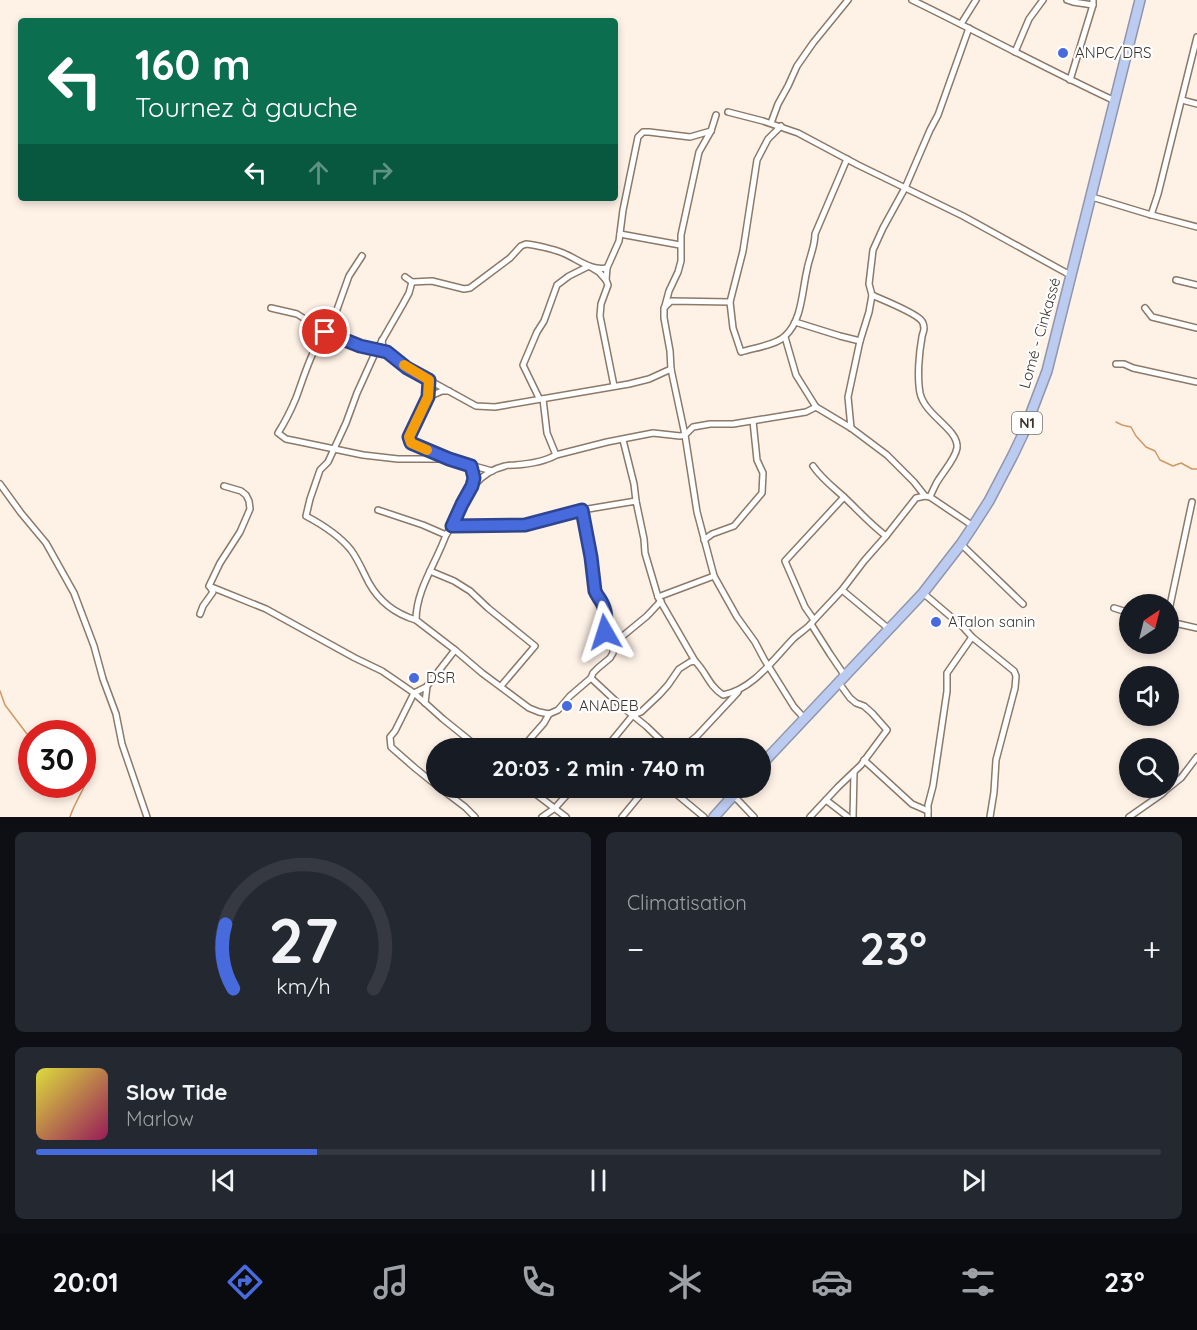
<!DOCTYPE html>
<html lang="fr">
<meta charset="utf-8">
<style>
body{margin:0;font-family:Quicksand,sans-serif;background:#242831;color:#f1f3f6;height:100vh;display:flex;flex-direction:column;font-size:22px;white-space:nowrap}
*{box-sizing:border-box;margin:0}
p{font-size:20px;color:#9ea1a6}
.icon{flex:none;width:33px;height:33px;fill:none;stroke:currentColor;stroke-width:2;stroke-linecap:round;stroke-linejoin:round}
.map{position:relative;height:817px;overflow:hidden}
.side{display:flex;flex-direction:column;gap:15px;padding:15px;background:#0d0f14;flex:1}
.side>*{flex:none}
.banner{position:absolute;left:18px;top:18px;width:600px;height:183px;border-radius:6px;box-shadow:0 3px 9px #0003;background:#0b6e4f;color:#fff;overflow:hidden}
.needle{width:39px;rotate:35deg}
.fabs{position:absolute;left:1119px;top:594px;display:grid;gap:12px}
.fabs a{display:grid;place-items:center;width:60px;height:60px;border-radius:50%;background:#171b24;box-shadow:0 3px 9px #0003;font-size:30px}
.speed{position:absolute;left:18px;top:720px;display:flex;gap:12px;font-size:30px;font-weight:700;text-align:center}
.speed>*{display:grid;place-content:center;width:78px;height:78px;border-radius:50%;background:#171b24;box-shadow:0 3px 9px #0003;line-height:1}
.speed .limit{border:9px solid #d22;background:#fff;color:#111}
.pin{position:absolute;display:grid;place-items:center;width:51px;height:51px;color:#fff;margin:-26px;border:3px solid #fff;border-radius:50%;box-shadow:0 2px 6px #0007}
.me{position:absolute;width:66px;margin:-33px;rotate:354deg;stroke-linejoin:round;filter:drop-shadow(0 0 4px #0008)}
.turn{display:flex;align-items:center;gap:21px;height:126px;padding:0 18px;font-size:27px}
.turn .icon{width:78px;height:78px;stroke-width:2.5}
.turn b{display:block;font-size:42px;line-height:51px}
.lanes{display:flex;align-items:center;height:57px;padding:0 18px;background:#0003;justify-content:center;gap:30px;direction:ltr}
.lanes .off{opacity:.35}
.big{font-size:45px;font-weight:800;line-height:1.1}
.side .card{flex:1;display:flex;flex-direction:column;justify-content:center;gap:9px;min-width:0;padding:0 21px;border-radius:9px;background:#242831}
.side .dial{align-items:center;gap:0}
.dial svg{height:156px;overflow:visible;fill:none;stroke:#363941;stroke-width:7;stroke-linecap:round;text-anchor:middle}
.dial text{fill:#f1f3f6;stroke:none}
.song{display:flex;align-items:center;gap:18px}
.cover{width:72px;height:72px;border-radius:9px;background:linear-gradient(135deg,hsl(60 70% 55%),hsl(330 70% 35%))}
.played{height:6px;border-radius:3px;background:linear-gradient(90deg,#476add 25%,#363941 25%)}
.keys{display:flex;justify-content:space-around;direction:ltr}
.heat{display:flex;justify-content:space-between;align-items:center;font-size:33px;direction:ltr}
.side .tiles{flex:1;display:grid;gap:15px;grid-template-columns:1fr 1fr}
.card:last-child{grid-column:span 2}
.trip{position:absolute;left:426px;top:738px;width:345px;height:60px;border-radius:30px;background:#171b24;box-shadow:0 3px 9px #0003;font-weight:800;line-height:60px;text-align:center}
.menu{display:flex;height:96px;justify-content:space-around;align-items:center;background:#090b0e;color:#9ea1a6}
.menu .icon{width:42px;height:42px}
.menu .selected{color:#476add}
.menu b{font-size:27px;color:#f1f3f6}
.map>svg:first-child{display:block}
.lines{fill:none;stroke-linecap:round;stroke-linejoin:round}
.stream{stroke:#cf9864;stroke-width:1.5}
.street-casing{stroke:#8c7968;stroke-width:8}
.highway-casing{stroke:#9096ac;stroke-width:12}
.street{stroke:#fff;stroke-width:5}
.highway{stroke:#bccbf0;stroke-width:9}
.route-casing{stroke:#2e4590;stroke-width:15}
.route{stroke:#476add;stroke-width:10}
.slow{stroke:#f59e0b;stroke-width:10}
.poi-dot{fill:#476add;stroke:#fff;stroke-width:2}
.labels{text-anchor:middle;stroke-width:4.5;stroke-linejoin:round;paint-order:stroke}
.shield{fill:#fff;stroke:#78726d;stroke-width:1.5}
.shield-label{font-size:14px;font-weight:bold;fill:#3e352e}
.poi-label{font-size:15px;fill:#3e352e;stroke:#fff;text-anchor:start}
.street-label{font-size:15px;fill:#3e352e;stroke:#fff}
</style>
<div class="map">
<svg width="1197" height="817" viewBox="0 0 1197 817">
<rect width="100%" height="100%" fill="#fef1e6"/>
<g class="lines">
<g class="stream">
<polyline points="1116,422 1122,425 1131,427 1136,436 1146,447 1155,451 1160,460 1173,466 1181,463 1192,469 1197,469"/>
<polyline points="0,691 5,705 27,734 32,734"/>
<path d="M70,817C75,798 103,764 93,745C92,742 89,740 87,737H82"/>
</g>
<defs>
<g id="street">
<path d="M912,0C980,33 1046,69 1115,101"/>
<polyline points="1067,0 1073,2 1093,5"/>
<polyline points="961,24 976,0"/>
<polyline points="1015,52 1029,19 1043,0"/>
<polyline points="1070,80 1093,5 1093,0"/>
<polyline points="1182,100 1197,104"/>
<polyline points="728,112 763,121 798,133 858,165 963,216 1072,276"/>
<polyline points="771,123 778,104 788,86 797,66 813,43 848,0"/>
<path d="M781,126L768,139L757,160L743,251L730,302L733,328L741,352C753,348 777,345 785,336C802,321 802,291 807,270C809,258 815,247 815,234L847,159"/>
<polyline points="1092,197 1148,214 1197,227"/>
<polyline points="1151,215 1158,194 1197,37"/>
<polyline points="620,234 680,245"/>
<path d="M362,256L349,276L330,329C314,340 303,380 296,398C291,410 285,422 278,433L286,439L296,441L363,455L398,459H449L492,471"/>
<polyline points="607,268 606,280 608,285 601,304 600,316 614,386"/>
<path d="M405,277L412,282L409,293L403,304L376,351L357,393L346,423L328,462L320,470L310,499L306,516C323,525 339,535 351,550C359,561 363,572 369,583C379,601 396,614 416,620"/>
<polyline points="1176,280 1197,285"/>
<path d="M412,282L432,281L464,289L470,288L510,258L521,246L526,244C536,245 553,249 563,253C578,259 590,271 607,268L619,241L623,210L638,137L643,132H649L690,137L711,131"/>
<path d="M872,295C883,300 914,312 921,320C923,322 924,326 924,329C924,331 922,335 922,337C919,353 917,377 920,393C925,416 959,429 957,448C955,460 941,474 936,484C934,488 932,492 930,497"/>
<polyline points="730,302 671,301 664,308 664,318 670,351 671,369 685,435 697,512 714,576 737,617 755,642 764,659 794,707 805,719"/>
<polyline points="665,306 669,291 678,272 681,261 681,235 699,152 711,131 716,115"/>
<polyline points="271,308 297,314 325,332 360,346 387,352"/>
<polyline points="1145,308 1152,317 1197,328"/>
<polyline points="795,322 840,336 860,341"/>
<polyline points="785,337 796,375 816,407 851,428 887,455 914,482 925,496 930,497 973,526"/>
<polyline points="382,340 383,347 387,352 407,368 476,406 495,407 629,384 649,379 671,369"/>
<polyline points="1116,364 1124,364 1133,368 1197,382"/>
<polyline points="429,380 428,397 409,437 411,443 444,457"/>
<polyline points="428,397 442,391 449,391"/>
<polyline points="539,398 523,365 537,332 544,321 557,285 569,276 589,266 599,272 606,280"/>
<polyline points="851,428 848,397 860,341 869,312 872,295 869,284 873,250 883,228 905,188 930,130 938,115 969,28"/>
<polyline points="623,440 634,484 636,501"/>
<polyline points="556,455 607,442 653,433 680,436 685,435 693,427 710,424 733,424 806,412 816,407"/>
<polyline points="471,466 474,478 472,486"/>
<path d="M813,466C822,479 833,487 844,497C858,510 870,524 886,536"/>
<polyline points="0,484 21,513 46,543 74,593 94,646 103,679 116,714 122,744 147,817"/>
<polyline points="224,486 241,491 246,495 249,501 250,509 240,532 220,563 209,586 266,609 355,658 382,671 414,693 443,719 479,748"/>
<path d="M378,510L423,525L446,535C436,563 416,590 416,620L455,650"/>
<polyline points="582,510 591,557 595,591 602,602 606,613 605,632 613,644 613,653 610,658 598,668 593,673 591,678"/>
<polyline points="452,526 525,525 582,510 636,501 644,539 645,553 658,597 695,661"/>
<path d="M446,535C464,508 468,475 505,466C507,465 513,465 515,465C529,464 544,462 556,455L547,433L543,399"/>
<polyline points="704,540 712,534 734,526 762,493 763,473 757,460 753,421"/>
<polyline points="961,544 1023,604"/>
<polyline points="430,571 454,581 470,591 488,608 535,646 501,686"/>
<polyline points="842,590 814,620 805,607 785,561 844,497"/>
<polyline points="923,593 963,627 972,637 947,673 947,691 933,786 928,805 928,817"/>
<polyline points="658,597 714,576"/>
<polyline points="1114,608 1130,613"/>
<polyline points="200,614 203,606 213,592 210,587"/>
<polyline points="1168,615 1192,502"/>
<polyline points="1168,623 1179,624 1197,628"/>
<polyline points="811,624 830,654 845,676"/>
<polyline points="889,629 842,590 864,561 886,536 916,498 925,496"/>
<polyline points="972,637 1014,671 1016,676 1015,688 996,760 994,792 990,817"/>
<polyline points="613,644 647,616 661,601"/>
<polyline points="426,687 414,693 395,731 390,737 391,747 415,768 436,785"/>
<polyline points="425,703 427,686 455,650 482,673 529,708 539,712 549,714 558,710 570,696 591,678 620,705 646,726 669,748"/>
<polyline points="522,748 544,723 549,714"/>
<path d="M606,748L633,715L641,712L659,695L668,685L679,669L690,662L695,661C707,673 708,685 723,695C753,689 772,661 793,639C800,632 809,628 814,620"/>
<polyline points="682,748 697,736 738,692"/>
<polyline points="864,760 912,804 928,811"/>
<polyline points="440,788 465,807 475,817"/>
<polyline points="528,788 566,817"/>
<polyline points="669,788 704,817"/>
<polyline points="733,795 754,817"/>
<polyline points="826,800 848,817"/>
<polyline points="542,817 555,808 573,788"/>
<polyline points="622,817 646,788"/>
<polyline points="810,817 838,787 861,765 887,730 872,713 864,706 856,703 850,698 839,683"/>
<polyline points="853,817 854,772"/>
<polyline points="1129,817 1162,794 1166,790 1181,778 1197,757"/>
</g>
<g id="highway">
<polyline points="760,766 923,593 961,544 973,526 989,501 1013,455 1023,434 1047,371 1140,0"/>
<polyline points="714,817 740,788"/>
</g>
</defs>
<use href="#street" class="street-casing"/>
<use href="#highway" class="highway-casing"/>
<use href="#street" class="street"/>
<use href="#highway" class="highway"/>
</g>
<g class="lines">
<defs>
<path id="route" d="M325,332L360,346L387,352L407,368L429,380L428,397L409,437L411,443L449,459L471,466L474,478L472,486L462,504L452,526L525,525L582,510L591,557L595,591C597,596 601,600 603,605C607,614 606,623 605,632"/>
</defs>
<use href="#route" class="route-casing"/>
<use href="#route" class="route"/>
<polyline class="slow" points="404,365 429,380 428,397 409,437 411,443 427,450"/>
</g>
<g class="poi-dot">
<circle cx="1063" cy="53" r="6"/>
<circle cx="936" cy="622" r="6"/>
<circle cx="414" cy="678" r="6"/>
<circle cx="567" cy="706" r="6"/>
</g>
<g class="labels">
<rect class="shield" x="1012" y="412" width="30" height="22" rx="4.5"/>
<g class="shield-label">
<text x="1027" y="428">N1</text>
</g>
<g class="poi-label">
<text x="1075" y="58">ANPC/DRS</text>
<text x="948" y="627">ATalon sanin</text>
<text x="426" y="683">DSR</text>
<text x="579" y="711">ANADEB</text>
</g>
<g class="street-label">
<text transform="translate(1040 333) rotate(-74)" y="5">Lomé - Cinkassé</text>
</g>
</g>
</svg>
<div class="fabs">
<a><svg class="needle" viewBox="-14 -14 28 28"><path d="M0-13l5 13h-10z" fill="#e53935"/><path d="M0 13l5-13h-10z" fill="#9ea1a6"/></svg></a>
<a><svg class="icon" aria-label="sound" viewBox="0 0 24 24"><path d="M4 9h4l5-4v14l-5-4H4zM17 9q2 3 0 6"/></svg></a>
<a><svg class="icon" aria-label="search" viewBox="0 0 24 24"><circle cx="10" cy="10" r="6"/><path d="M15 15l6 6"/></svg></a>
</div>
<div class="speed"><div class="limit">30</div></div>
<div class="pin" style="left:325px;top:332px;background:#d93025"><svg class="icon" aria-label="arrive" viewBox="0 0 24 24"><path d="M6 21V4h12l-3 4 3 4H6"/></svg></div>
<svg class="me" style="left:605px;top:632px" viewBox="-20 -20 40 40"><path d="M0-17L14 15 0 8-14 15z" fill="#476add" stroke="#fff" stroke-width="4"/></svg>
<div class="trip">20:03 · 2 min · 740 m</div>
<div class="banner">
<div class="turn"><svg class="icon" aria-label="left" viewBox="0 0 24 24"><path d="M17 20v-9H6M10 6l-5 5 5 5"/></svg><div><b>160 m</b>Tournez à gauche</div></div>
<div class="lanes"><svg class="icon" aria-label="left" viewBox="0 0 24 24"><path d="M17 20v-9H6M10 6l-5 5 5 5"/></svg><svg class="icon off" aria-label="ahead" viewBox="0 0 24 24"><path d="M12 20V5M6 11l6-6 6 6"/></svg><svg class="icon off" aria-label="right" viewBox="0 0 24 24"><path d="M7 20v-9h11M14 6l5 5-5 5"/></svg></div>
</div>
</div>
<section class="side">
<div class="tiles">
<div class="card dial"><svg viewBox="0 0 100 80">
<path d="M14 69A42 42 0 1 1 86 69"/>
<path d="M14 69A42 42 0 0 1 10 36" stroke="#476add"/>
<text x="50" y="56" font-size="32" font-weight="700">27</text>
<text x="50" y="72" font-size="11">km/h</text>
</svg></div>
<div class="card"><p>Climatisation</p>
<div class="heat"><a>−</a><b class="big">23°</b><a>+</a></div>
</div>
<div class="card">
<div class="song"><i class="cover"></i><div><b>Slow Tide</b><p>Marlow</p></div></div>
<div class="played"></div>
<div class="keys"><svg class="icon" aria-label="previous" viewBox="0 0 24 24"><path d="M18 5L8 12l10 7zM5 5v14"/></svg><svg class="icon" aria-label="pause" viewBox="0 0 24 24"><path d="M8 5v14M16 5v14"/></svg><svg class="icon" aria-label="next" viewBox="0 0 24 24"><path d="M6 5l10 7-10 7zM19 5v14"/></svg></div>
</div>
</div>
</section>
<nav class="menu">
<b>20:01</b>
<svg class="icon selected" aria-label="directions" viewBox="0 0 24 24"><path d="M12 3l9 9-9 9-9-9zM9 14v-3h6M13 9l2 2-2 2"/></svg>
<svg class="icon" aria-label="music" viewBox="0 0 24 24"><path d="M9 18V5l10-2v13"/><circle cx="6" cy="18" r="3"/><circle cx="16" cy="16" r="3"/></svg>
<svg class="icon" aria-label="phone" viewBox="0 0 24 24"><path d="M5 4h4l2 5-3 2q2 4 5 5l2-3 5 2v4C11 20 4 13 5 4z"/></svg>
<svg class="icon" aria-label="climate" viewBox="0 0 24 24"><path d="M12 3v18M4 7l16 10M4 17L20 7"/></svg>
<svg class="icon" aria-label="car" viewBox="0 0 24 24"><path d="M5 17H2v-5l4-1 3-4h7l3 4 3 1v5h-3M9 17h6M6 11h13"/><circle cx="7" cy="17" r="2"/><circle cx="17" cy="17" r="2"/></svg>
<svg class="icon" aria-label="filters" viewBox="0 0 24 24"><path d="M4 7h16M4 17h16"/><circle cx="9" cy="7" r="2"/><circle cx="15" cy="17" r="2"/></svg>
<b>23°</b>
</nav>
